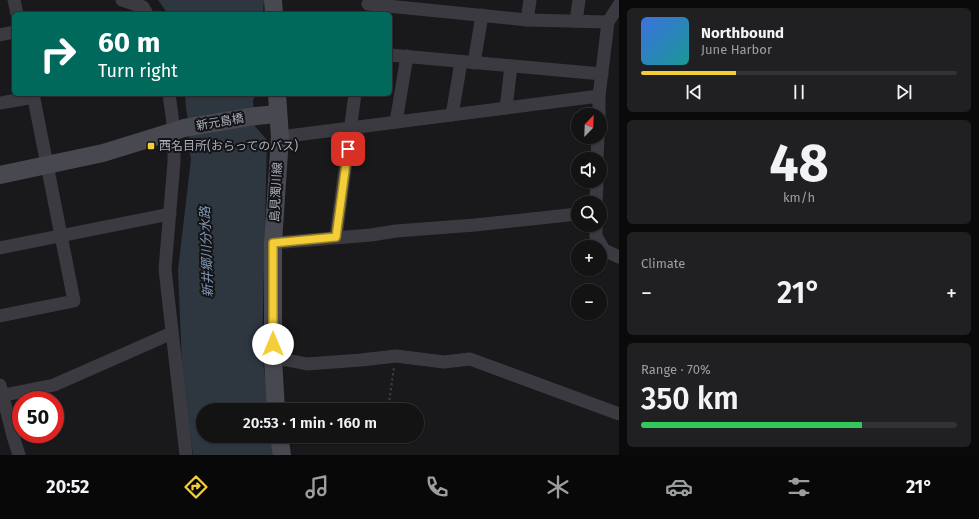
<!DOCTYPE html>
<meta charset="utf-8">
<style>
body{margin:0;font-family:"Fira Sans","Noto Sans JP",sans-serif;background:#202022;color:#f1f3f6;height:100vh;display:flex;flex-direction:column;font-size:15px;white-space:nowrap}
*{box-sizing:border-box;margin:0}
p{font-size:13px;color:#9d9ea0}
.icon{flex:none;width:22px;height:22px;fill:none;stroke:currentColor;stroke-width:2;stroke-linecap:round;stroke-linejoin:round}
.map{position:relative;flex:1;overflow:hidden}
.panel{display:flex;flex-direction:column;gap:8px;padding:8px;background:#0a0a0b;width:360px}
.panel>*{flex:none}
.guide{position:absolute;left:12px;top:12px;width:380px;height:84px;border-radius:6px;box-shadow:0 1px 3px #0004,0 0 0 1px #323234;background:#00695c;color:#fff;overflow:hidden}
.needle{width:26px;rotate:23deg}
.fabs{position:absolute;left:571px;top:108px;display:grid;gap:8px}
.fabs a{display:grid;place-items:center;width:36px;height:36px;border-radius:50%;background:#131314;box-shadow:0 1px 3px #0004,0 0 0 1px #323234;font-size:20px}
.speed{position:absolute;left:12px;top:391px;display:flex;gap:8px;font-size:20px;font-weight:700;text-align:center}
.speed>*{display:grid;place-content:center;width:52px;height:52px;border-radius:50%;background:#131314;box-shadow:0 1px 3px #0004,0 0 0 1px #323234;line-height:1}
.speed .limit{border:6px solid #d22;background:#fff;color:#111}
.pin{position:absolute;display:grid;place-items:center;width:34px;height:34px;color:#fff;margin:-17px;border-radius:8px;box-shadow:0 2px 6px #0006}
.me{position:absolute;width:44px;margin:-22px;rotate:0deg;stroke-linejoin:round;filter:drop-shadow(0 0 3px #0008)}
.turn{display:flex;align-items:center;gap:14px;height:84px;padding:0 20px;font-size:18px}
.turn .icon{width:52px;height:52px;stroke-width:2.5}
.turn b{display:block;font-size:28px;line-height:34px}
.big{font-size:30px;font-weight:600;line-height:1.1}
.panel .card{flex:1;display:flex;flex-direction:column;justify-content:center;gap:6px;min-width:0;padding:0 14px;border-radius:6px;background:#202022}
.panel .dial{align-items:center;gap:0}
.dial b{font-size:52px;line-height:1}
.song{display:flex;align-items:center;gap:12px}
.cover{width:48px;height:48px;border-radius:6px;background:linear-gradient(135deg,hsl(220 70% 55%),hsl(180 70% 35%))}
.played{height:4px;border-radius:2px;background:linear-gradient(90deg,#f4ce38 30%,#323234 30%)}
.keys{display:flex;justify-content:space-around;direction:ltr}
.heat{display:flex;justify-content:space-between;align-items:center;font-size:22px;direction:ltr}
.charge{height:6px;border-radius:3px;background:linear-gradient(90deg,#34c759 70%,#323234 0)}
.trip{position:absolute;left:196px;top:403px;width:228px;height:40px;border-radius:20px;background:#131314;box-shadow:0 1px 3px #0004,0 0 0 1px #323234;font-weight:600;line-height:40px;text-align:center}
.menu{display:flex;height:64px;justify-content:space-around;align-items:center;background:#080808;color:#9d9ea0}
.menu .icon{width:28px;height:28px}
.menu .current{color:#f4ce38}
.menu b{font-size:18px;color:#f1f3f6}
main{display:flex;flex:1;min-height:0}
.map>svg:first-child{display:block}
.water{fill:#2e3640}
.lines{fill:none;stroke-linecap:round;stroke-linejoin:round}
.path{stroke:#404147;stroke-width:2;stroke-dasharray:2 3;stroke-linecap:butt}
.street{stroke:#3a3a40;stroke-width:13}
.secondary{stroke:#484950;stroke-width:18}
.route-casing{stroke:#9f8624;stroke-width:10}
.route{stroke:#f4ce38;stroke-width:7}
.poi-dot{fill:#f4ce38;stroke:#141416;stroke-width:1.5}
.labels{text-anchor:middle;stroke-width:4;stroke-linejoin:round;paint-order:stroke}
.street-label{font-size:12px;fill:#abaebb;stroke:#141416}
.poi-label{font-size:12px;fill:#abaebb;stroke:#141416;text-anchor:start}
.water-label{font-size:13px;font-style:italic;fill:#8297b6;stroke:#141416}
</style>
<main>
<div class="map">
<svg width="619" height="455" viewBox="0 0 619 455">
<rect width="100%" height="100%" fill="#19191b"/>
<g class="water">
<polygon points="158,0 264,0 263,14 168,14"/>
<polygon points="185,94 257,94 253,100 255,126 267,140 262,353 269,410 203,410 203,436 273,436 276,455 193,455 183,391 178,270 191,159 187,139 191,135 186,109"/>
</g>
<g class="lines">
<polyline class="path" points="388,410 394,367"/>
<g class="street">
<polyline points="14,0 17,14"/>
<polyline points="122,0 143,7 147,14"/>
<polyline points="368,4 527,20 608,22"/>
<polyline points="527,20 530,0"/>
<polyline points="576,21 579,0"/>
<polyline points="0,35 14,32"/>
<polyline points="390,55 602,74"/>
<polyline points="474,63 482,15"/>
<polyline points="169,94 174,131 174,162 165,269 186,455"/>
<polyline points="0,103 34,97"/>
<polyline points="506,108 511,66"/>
<polyline points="452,115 461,62"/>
<polyline points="599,115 599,96 608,22 619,5"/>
<polyline points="396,122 407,56"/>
<polyline points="280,137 599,96"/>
<polyline points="597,159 598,137"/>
<polyline points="596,203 597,181"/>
<polyline points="596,225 596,236 604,250 619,257"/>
<polyline points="336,237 355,94"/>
<polyline points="273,243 371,235 396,231 475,225 578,214"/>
<polyline points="0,248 170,214"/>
<polyline points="0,316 74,301 33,94"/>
<polyline points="273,359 287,360 307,364 361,360 396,356 444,362 470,359 619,414"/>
<polyline points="0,385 13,436 19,455"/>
<polyline points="0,396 54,385 172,333"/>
</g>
<g class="secondary">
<polyline points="273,0 274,14"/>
<polyline points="0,175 103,153 184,128 256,116 277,114"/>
<polyline points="276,410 273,359 273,243 280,137 277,94"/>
<polyline points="279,436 282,455"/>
</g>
</g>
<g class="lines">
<defs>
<polyline id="route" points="273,344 273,243 336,237 348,149"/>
</defs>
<use href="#route" class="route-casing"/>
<use href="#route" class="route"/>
</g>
<rect class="poi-dot" x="147" y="142" width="8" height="8" rx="2"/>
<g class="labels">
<g class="street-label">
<text transform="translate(220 122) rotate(-10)" y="4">新元島橋</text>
<text transform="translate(276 192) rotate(-87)" y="4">島見濁川線</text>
</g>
<g class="poi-label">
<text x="159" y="150">西名目所(おらってのバス)</text>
</g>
<g class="water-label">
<text transform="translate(206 252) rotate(-92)" y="5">新井郷川分水路</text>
</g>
</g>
</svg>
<div class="fabs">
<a><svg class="needle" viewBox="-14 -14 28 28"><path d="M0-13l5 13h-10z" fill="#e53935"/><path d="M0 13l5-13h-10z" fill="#9d9ea0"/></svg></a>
<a><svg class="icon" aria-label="sound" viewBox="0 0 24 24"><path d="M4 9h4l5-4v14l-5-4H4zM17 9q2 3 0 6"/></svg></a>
<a><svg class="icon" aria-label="search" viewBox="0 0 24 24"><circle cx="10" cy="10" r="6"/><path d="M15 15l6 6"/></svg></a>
<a>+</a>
<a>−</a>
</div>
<div class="speed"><div class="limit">50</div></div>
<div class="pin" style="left:348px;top:149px;background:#d93025"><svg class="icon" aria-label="arrive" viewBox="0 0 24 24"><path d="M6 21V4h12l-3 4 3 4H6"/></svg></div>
<svg class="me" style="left:273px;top:344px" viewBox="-20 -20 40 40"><circle r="19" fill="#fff"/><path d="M0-13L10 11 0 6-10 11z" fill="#f4ce38"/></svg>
<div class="trip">20:53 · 1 min · 160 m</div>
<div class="guide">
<div class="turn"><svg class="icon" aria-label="right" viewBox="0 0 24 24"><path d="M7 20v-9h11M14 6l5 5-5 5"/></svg><div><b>60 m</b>Turn right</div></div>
</div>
</div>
<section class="panel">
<div class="card">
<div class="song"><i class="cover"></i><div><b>Northbound</b><p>June Harbor</p></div></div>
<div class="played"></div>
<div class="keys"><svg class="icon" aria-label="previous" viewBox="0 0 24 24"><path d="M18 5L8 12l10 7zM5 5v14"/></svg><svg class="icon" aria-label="pause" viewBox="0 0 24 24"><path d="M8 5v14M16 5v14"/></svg><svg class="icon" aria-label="next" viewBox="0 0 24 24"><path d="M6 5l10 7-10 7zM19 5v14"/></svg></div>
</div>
<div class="card dial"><b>48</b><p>km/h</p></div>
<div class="card"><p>Climate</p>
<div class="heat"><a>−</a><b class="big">21°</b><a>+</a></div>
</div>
<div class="card"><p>Range · 70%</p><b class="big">350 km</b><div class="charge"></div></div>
</section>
</main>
<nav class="menu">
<b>20:52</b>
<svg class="icon current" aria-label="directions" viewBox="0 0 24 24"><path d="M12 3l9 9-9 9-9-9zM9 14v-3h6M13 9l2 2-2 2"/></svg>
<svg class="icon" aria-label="music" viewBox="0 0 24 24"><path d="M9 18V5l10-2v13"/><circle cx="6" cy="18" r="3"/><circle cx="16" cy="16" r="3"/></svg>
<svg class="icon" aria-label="phone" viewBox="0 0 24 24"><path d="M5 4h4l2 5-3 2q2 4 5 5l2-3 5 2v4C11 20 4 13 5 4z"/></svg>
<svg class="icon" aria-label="climate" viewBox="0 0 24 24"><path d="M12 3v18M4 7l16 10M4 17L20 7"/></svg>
<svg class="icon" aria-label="car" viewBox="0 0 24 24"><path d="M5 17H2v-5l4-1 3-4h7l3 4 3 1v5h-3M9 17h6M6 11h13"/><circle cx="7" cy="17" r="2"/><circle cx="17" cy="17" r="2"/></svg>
<svg class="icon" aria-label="filters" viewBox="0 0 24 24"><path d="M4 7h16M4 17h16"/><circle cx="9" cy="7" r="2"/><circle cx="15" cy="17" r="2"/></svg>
<b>21°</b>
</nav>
